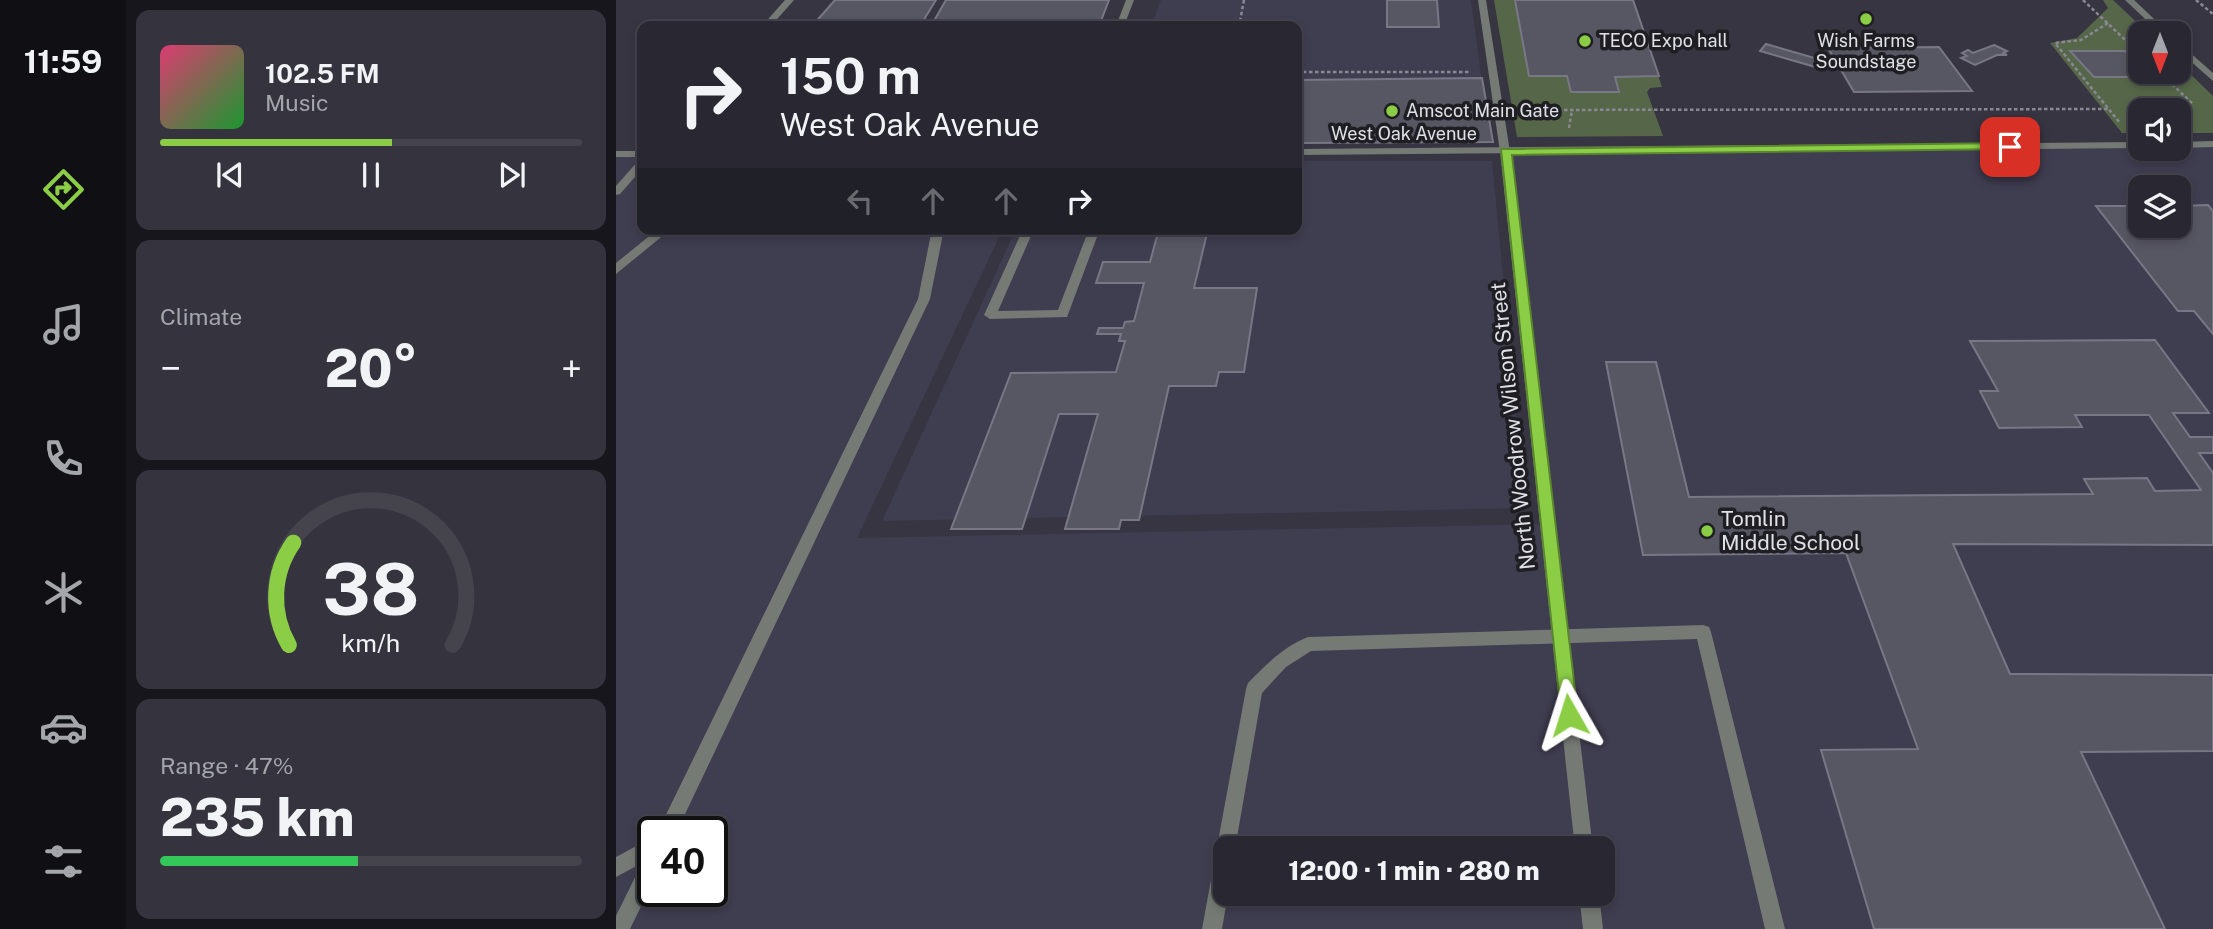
<!DOCTYPE html>
<meta charset="utf-8">
<style>
body{margin:0;font-family:"Public Sans",sans-serif;background:#35343e;color:#f1f3f6;height:100vh;display:flex;flex-direction:column;font-size:26px;white-space:nowrap}
*{box-sizing:border-box;margin:0}
p{font-size:23px;color:#a5a6ac}
.icon{flex:none;width:38px;height:38px;fill:none;stroke:currentColor;stroke-width:2;stroke-linecap:round;stroke-linejoin:round}
.map{position:relative;flex:1;overflow:hidden}
.drawer{display:flex;flex-direction:column;gap:10px;padding:10px;background:#17161c;width:490px}
.drawer>*{flex:none}
.top-card{position:absolute;left:21px;top:21px;width:665px;height:214px;border-radius:14px;box-shadow:0 4px 10px #0003,0 0 0 2px #45444d;background:#292832;color:#f1f3f6;overflow:hidden}
.needle{width:46px;rotate:180deg}
.controls{position:absolute;left:1512px;top:21px;display:grid;gap:14px}
.controls a{display:grid;place-items:center;width:63px;height:63px;border-radius:14px;background:#292832;box-shadow:0 4px 10px #0003,0 0 0 2px #45444d;font-size:35px}
.speed{position:absolute;left:21px;top:816px;display:flex;gap:14px;font-size:35px;font-weight:700;text-align:center}
.speed>*{display:grid;place-content:center;width:91px;height:91px;border-radius:50%;background:#292832;box-shadow:0 4px 10px #0003,0 0 0 2px #45444d;line-height:1}
.speed .limit{border:4px solid #111;border-radius:10px;background:#fff;color:#111}
.pin{position:absolute;display:grid;place-items:center;width:60px;height:60px;color:#fff;margin:-30px;border-radius:14px;box-shadow:0 4px 10px #0006}
.me{position:absolute;width:77px;margin:-38px;rotate:354deg;stroke-linejoin:round;filter:drop-shadow(0 0 5px #0008)}
.turn{display:flex;align-items:center;gap:24px;height:147px;padding:0 28px;font-size:32px}
.turn .icon{width:91px;height:91px;stroke-width:2.5}
.turn b{display:block;font-size:49px;line-height:60px}
.lanes{display:flex;align-items:center;height:66px;padding:0 28px;background:#0003;justify-content:center;gap:35px;direction:ltr}
.lanes .off{opacity:.35}
.big{font-size:52px;font-weight:800;line-height:1.1}
.drawer .tile{flex:1;display:flex;flex-direction:column;justify-content:center;gap:10px;min-width:0;padding:0 24px;border-radius:14px;background:#35343e}
.drawer .dial{align-items:center;gap:0}
.dial svg{height:182px;overflow:visible;fill:none;stroke:#45444d;stroke-width:7;stroke-linecap:round;text-anchor:middle}
.dial text{fill:#f1f3f6;stroke:none}
.song{display:flex;align-items:center;gap:21px}
.cover{width:84px;height:84px;border-radius:10px;background:linear-gradient(135deg,hsl(340 70% 55%),hsl(130 70% 35%))}
.played{height:7px;border-radius:4px;background:linear-gradient(90deg,#8bce46 55%,#45444d 55%)}
.keys{display:flex;justify-content:space-around;direction:ltr}
.heat{display:flex;justify-content:space-between;align-items:center;font-size:38px;direction:ltr}
.charge{height:10px;border-radius:5px;background:linear-gradient(90deg,#34c759 47%,#45444d 0)}
.trip{position:absolute;left:597px;top:836px;width:402px;height:70px;border-radius:14px;background:#292832;box-shadow:0 4px 10px #0003,0 0 0 2px #45444d;font-weight:800;line-height:70px;text-align:center}
main{display:flex;flex:1;min-height:0}
.tabs{display:flex;flex-direction:column;width:126px;justify-content:space-around;align-items:center;background:#101014;color:#a5a6ac}
.tabs .icon{width:49px;height:49px}
.tabs .on{color:#8bce46}
.tabs b{font-size:32px;color:#f1f3f6}
.map>svg:first-child{display:block}
.built{fill:#3f3d50;fill-rule:evenodd}
.green{fill:#566749}
.building{fill:#575663;stroke:#797786;stroke-width:2}
.lines{fill:none;stroke-linecap:round;stroke-linejoin:round}
.path{stroke:#898893;stroke-width:2.5;stroke-dasharray:3.5 2.5;stroke-linecap:butt}
.service{fill:#767a74;fill-rule:evenodd}
.minor{fill:#767a74;fill-rule:evenodd}
.tertiary{fill:#767a74;fill-rule:evenodd}
.route{fill:#8bce46;stroke:#5a862e;stroke-width:2}
.poi-dot{fill:#8bce46;stroke:#1e1e23;stroke-width:2.5}
.labels{text-anchor:middle;stroke-width:7;stroke-linejoin:round;paint-order:stroke}
.far-poi-label{font-size:18px;fill:#e0e0e8;stroke:#1e1e23;text-anchor:start}
.far-street-label{font-size:18px;fill:#e0e0e8;stroke:#1e1e23}
.street-label{font-size:21px;fill:#e0e0e8;stroke:#1e1e23}
.poi-label{font-size:21px;fill:#e0e0e8;stroke:#1e1e23;text-anchor:start}
</style>
<main>
<nav class="tabs">
<b>11:59</b>
<svg class="icon on" aria-label="directions" viewBox="0 0 24 24"><path d="M12 3l9 9-9 9-9-9zM9 14v-3h6M13 9l2 2-2 2"/></svg>
<svg class="icon" aria-label="music" viewBox="0 0 24 24"><path d="M9 18V5l10-2v13"/><circle cx="6" cy="18" r="3"/><circle cx="16" cy="16" r="3"/></svg>
<svg class="icon" aria-label="phone" viewBox="0 0 24 24"><path d="M5 4h4l2 5-3 2q2 4 5 5l2-3 5 2v4C11 20 4 13 5 4z"/></svg>
<svg class="icon" aria-label="climate" viewBox="0 0 24 24"><path d="M12 3v18M4 7l16 10M4 17L20 7"/></svg>
<svg class="icon" aria-label="car" viewBox="0 0 24 24"><path d="M5 17H2v-5l4-1 3-4h7l3 4 3 1v5h-3M9 17h6M6 11h13"/><circle cx="7" cy="17" r="2"/><circle cx="17" cy="17" r="2"/></svg>
<svg class="icon" aria-label="filters" viewBox="0 0 24 24"><path d="M4 7h16M4 17h16"/><circle cx="9" cy="7" r="2"/><circle cx="15" cy="17" r="2"/></svg>
</nav>
<section class="drawer">
<div class="tile">
<div class="song"><i class="cover"></i><div><b>102.5 FM</b><p>Music</p></div></div>
<div class="played"></div>
<div class="keys"><svg class="icon" aria-label="previous" viewBox="0 0 24 24"><path d="M18 5L8 12l10 7zM5 5v14"/></svg><svg class="icon" aria-label="pause" viewBox="0 0 24 24"><path d="M8 5v14M16 5v14"/></svg><svg class="icon" aria-label="next" viewBox="0 0 24 24"><path d="M6 5l10 7-10 7zM19 5v14"/></svg></div>
</div>
<div class="tile"><p>Climate</p>
<div class="heat"><a>−</a><b class="big">20°</b><a>+</a></div>
</div>
<div class="tile dial"><svg viewBox="0 0 100 80">
<path d="M14 69A42 42 0 1 1 86 69"/>
<path d="M14 69A42 42 0 0 1 16 24" stroke="#8bce46"/>
<text x="50" y="56" font-size="32" font-weight="700">38</text>
<text x="50" y="72" font-size="11">km/h</text>
</svg></div>
<div class="tile"><p>Range · 47%</p><b class="big">235 km</b><div class="charge"></div></div>
</section>
<div class="map">
<svg width="1597" height="929" viewBox="0 0 1597 929">
<rect width="100%" height="100%" fill="#373542"/>
<g class="built">
<polygon points="545,0 855,0 874,143 681,143 681,26 535,26"/>
<path d="M1563,144H1597V929H0V154H26V229H387L241,538L931,524L889,152L1524,145V149H1563ZM1524,187H1563V226H1524ZM37,831H96V891H37ZM609,849H987V894H609Z"/>
<polygon points="681,161 876,161 909,508 266,521 400,229 681,229"/>
</g>
<g class="green">
<polygon points="878,0 1017,0 1046,87 1034,88 1031,92 1047,136 901,137"/>
<polygon points="1487,0 1497,0 1532,33 1524,33 1524,72 1563,72 1563,63 1597,96 1597,133 1563,133 1563,110 1524,110 1524,133 1506,133 1434,43 1461,38 1492,8"/>
</g>
<g class="building">
<polygon points="219,0 320,0 304,26 196,26"/>
<polygon points="330,0 493,0 483,26 315,26"/>
<polygon points="771,0 821,0 823,27 771,27"/>
<polygon points="899,0 1017,0 1043,76 999,77 1003,92 955,92 951,76 913,76"/>
<polygon points="1150,44 1209,61 1203,68 1144,51"/>
<polygon points="1378,45 1391,51 1387,53 1391,55 1381,55 1359,65 1345,58 1351,56 1346,53 1352,50 1357,53"/>
<polygon points="1323,47 1356,91 1238,92 1212,48"/>
<polygon points="1454,51 1509,51 1524,66 1524,72 1530,72 1535,77 1478,77"/>
<polygon points="866,78 877,142 681,143 681,80"/>
<polygon points="1592,205 1597,211 1597,334 1578,311 1562,311 1480,206 1524,206 1524,226 1563,226 1563,206"/>
<polygon points="543,229 592,229 578,288 641,288 628,372 603,372 600,386 553,386 523,520 505,520 503,529 449,529 482,414 443,414 406,529 335,529 395,373 500,372 509,341 503,341 505,334 481,334 483,328 507,328 509,322 518,321 528,283 480,283 487,262 534,262"/>
<polygon points="1539,340 1593,413 1557,413 1574,437 1597,437 1597,453 1583,453 1597,473 1597,545 1337,544 1394,674 1597,675 1597,751 1465,752 1549,929 1258,929 1205,750 1302,749 1230,553 1027,555 990,362 1040,362 1073,497 1477,494 1468,479 1531,478 1539,491 1585,490 1533,415 1459,415 1466,427 1383,428 1364,391 1382,391 1354,341"/>
</g>
<g class="lines">
<g class="path">
<polyline points="628,0 624,21 636,21 635,26"/>
<polyline points="1467,0 1524,54"/>
<polyline points="1580,0 1597,14"/>
<polyline points="1492,23 1465,40 1439,43 1504,123"/>
<polyline points="681,72 855,72"/>
<polyline points="1543,72 1578,105"/>
<polyline points="906,110 1493,109"/>
<polyline points="953,128 956,110"/>
</g>
<g class="service">
<polygon points="42,229 55,229 0,274 0,263"/>
<polygon points="316,229 328,229 314,299 61,831 42,831 302,299"/>
<polygon points="407,229 418,229 382,311 442,310 473,229 484,229 451,317 374,319 368,315"/>
<path d="M1087,625L1093,627L1095,632L1169,929H1149L1081,639L695,651L670,667L646,693L619,849H609V894H612L606,929H586L630,689L632,683C650,665 668,646 692,637Z"/>
<polygon points="37,837 37,882 14,929 0,929 0,916 26,863 0,877 0,857"/>
</g>
<g class="minor">
<polygon points="510,0 518,0 508,26 500,26"/>
<polygon points="1509,0 1518,0 1553,33 1544,33"/>
<polygon points="1563,43 1597,73 1597,81 1563,51"/>
<polygon points="1597,141 1597,147 1563,148 1563,142"/>
<polygon points="1524,142 1524,148 681,155 681,149"/>
<rect x="0" y="151" width="26" height="6"/>
</g>
<g class="tertiary">
<polygon points="169,0 178,0 155,26 146,26"/>
<polygon points="862,0 870,0 894,152 977,849 959,849 884,152"/>
<polygon points="26,160 26,169 4,194 0,195 0,186 22,161"/>
<polygon points="963,894 983,894 987,929 967,929"/>
</g>
</g>
<polygon class="route" points="1394,143 1398,144 1398,149 896,155 962,715 959,722 953,725 946,722 885,149"/>
<g class="poi-dot">
<circle cx="1250" cy="19" r="7"/>
<circle cx="969" cy="41" r="7"/>
<circle cx="776" cy="111" r="7"/>
<circle cx="1091" cy="531" r="7"/>
</g>
<g class="labels">
<g class="far-poi-label">
<text x="983" y="47">TECO Expo hall</text>
<text x="1250" y="47" text-anchor="middle">Wish Farms<tspan x="1250" dy="21">Soundstage</tspan></text>
<text x="790" y="117">Amscot Main Gate</text>
</g>
<g class="far-street-label">
<text x="788" y="140">West Oak Avenue</text>
</g>
<g class="street-label">
<text transform="translate(897 426) rotate(-96)" y="7">North Woodrow Wilson Street</text>
</g>
<g class="poi-label">
<text x="1105" y="526">Tomlin<tspan x="1105" dy="24">Middle School</tspan></text>
</g>
</g>
</svg>
<div class="controls">
<a><svg class="needle" viewBox="-14 -14 28 28"><path d="M0-13l5 13h-10z" fill="#e53935"/><path d="M0 13l5-13h-10z" fill="#a5a6ac"/></svg></a>
<a><svg class="icon" aria-label="sound" viewBox="0 0 24 24"><path d="M4 9h4l5-4v14l-5-4H4zM17 9q2 3 0 6"/></svg></a>
<a><svg class="icon" aria-label="layers" viewBox="0 0 24 24"><path d="M12 4l9 5-9 5-9-5zM3 14l9 5 9-5"/></svg></a>
</div>
<div class="speed"><div class="limit">40</div></div>
<div class="pin" style="left:1394px;top:147px;background:#d93025"><svg class="icon" aria-label="arrive" viewBox="0 0 24 24"><path d="M6 21V4h12l-3 4 3 4H6"/></svg></div>
<svg class="me" style="left:953px;top:715px" viewBox="-20 -20 40 40"><path d="M0-17L14 15 0 8-14 15z" fill="#8bce46" stroke="#fff" stroke-width="4"/></svg>
<div class="trip">12:00 · 1 min · 280 m</div>
<div class="top-card">
<div class="turn"><svg class="icon" aria-label="right" viewBox="0 0 24 24"><path d="M7 20v-9h11M14 6l5 5-5 5"/></svg><div><b>150 m</b>West Oak Avenue</div></div>
<div class="lanes"><svg class="icon off" aria-label="left" viewBox="0 0 24 24"><path d="M17 20v-9H6M10 6l-5 5 5 5"/></svg><svg class="icon off" aria-label="ahead" viewBox="0 0 24 24"><path d="M12 20V5M6 11l6-6 6 6"/></svg><svg class="icon off" aria-label="ahead" viewBox="0 0 24 24"><path d="M12 20V5M6 11l6-6 6 6"/></svg><svg class="icon" aria-label="right" viewBox="0 0 24 24"><path d="M7 20v-9h11M14 6l5 5-5 5"/></svg></div>
</div>
</div>
</main>
